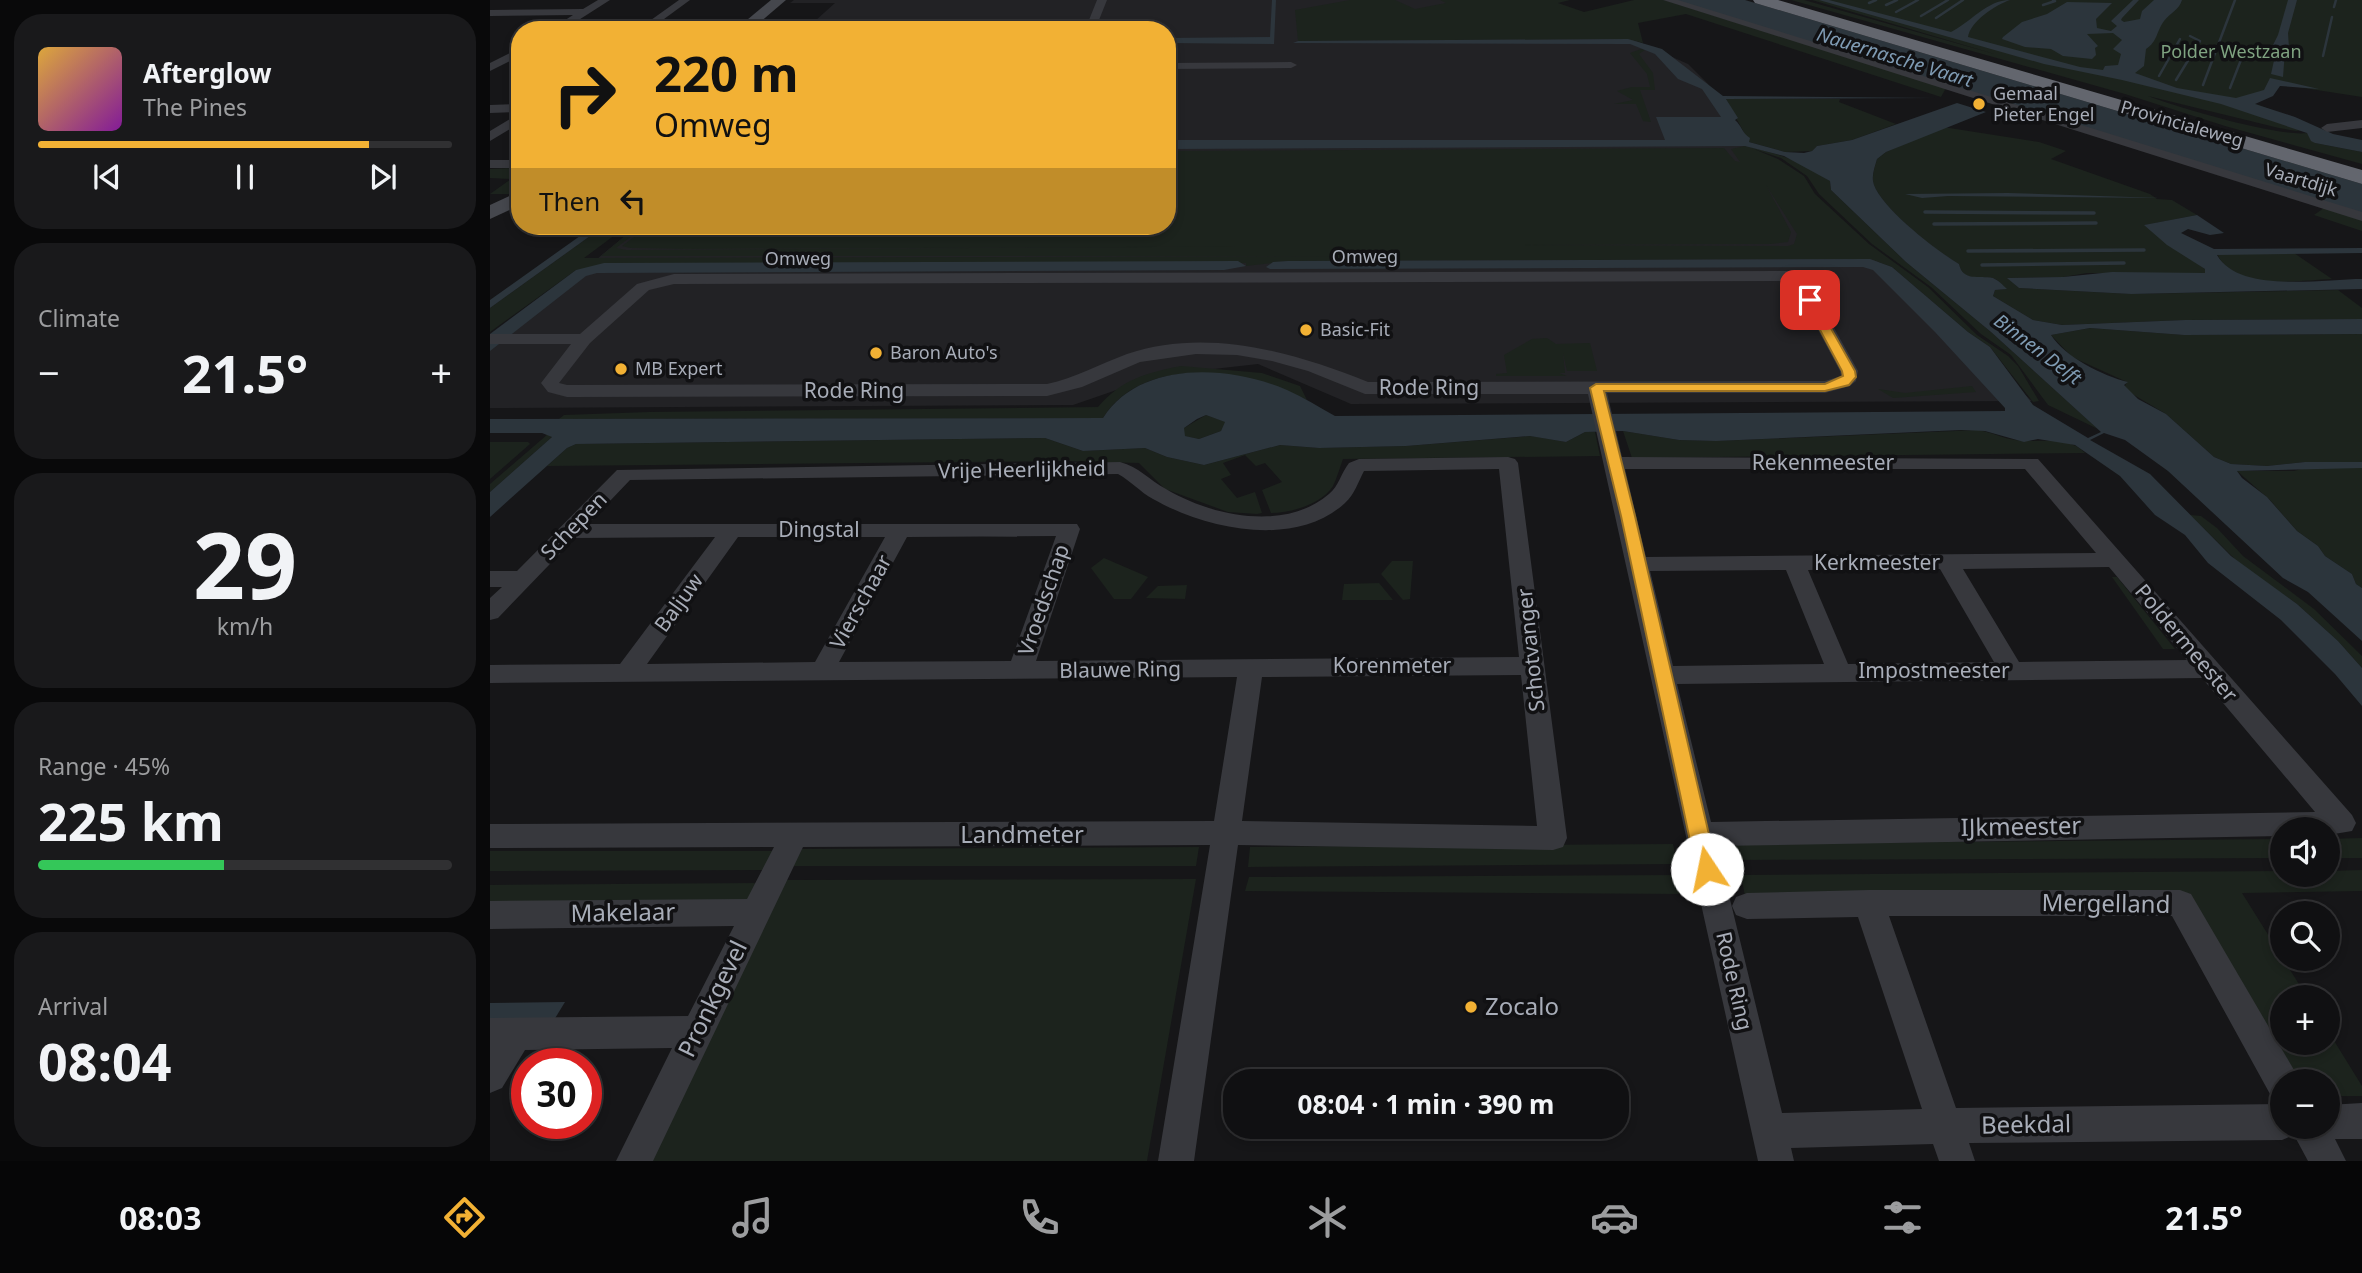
<!DOCTYPE html>
<meta charset="utf-8">
<style>
body{margin:0;font-family:"Noto Sans",sans-serif;background:#19191b;color:#f1f3f6;height:100vh;display:flex;flex-direction:column;font-size:26px;white-space:nowrap}
*{box-sizing:border-box;margin:0}
p{font-size:23px;color:#9c9d9f}
.icon{flex:none;width:38px;height:38px;fill:none;stroke:currentColor;stroke-width:2;stroke-linecap:round;stroke-linejoin:round}
.map{position:relative;flex:1;overflow:hidden}
.side{display:flex;flex-direction:column;gap:14px;padding:14px;background:#09090a;width:490px}
.side>*{flex:none}
.guide{position:absolute;left:21px;top:21px;width:665px;height:214px;border-radius:28px;box-shadow:0 4px 10px #0003,0 0 0 2px #303032;background:#f2b134;color:#111;overflow:hidden}
.buttons{position:absolute;left:1780px;top:817px;display:grid;gap:14px}
.buttons a{display:grid;place-items:center;width:70px;height:70px;border-radius:50%;background:#101012;box-shadow:0 4px 10px #0003,0 0 0 2px #303032;font-size:35px}
.speed{position:absolute;left:21px;top:1048px;display:flex;gap:14px;font-size:35px;font-weight:700;text-align:center}
.speed>*{display:grid;place-content:center;width:91px;height:91px;border-radius:50%;background:#101012;box-shadow:0 4px 10px #0003,0 0 0 2px #303032;line-height:1}
.speed .limit{border:10px solid #d22;background:#fff;color:#111}
.pin{position:absolute;display:grid;place-items:center;width:60px;height:60px;color:#fff;margin:-30px;border-radius:14px;box-shadow:0 4px 10px #0006}
.me{position:absolute;width:77px;margin:-38px;rotate:349deg;stroke-linejoin:round;filter:drop-shadow(0 0 5px #0008)}
.turn{display:flex;align-items:center;gap:24px;height:147px;padding:0 28px;font-size:32px}
.turn .icon{width:91px;height:91px;stroke-width:2.5}
.turn b{display:block;font-size:49px;line-height:60px}
.then{display:flex;align-items:center;height:66px;padding:0 28px;background:#0003;gap:14px;font-size:26px}
.big{font-size:52px;font-weight:700;line-height:1.1}
.side .widget{flex:1;display:flex;flex-direction:column;justify-content:center;gap:10px;min-width:0;padding:0 24px;border-radius:28px;background:#19191b}
.side .dial{align-items:center;gap:0}
.dial b{font-size:91px;line-height:1}
.song{display:flex;align-items:center;gap:21px}
.cover{width:84px;height:84px;border-radius:10px;background:linear-gradient(135deg,hsl(40 70% 55%),hsl(290 70% 35%))}
.played{height:7px;border-radius:4px;background:linear-gradient(90deg,#f2b134 80%,#303032 80%)}
.keys{display:flex;justify-content:space-around;direction:ltr}
.heat{display:flex;justify-content:space-between;align-items:center;font-size:38px;direction:ltr}
.charge{height:10px;border-radius:5px;background:linear-gradient(90deg,#34c759 45%,#303032 0)}
.trip{position:absolute;left:733px;top:1069px;width:406px;height:70px;border-radius:28px;background:#101012;box-shadow:0 4px 10px #0003,0 0 0 2px #303032;font-weight:700;line-height:70px;text-align:center}
.tabs{display:flex;height:112px;justify-content:space-around;align-items:center;background:#060607;color:#9c9d9f}
.tabs .icon{width:49px;height:49px}
.tabs .selected{color:#f2b134}
.tabs b{font-size:32px;color:#f1f3f6}
main{display:flex;flex:1;min-height:0}
.map>svg:first-child{display:block}
.built{fill:#222225}
.green{fill:#1c231d;fill-rule:evenodd}
.water{fill:#2c353c;fill-rule:evenodd}
.lines{fill:none;stroke-linecap:round;stroke-linejoin:round}
.stream-far1{stroke:#2c353c;stroke-width:2.5}
.stream{stroke:#2c353c;stroke-width:3.5}
.street{fill:#37383d;fill-rule:evenodd}
.secondary{fill:#45474d;fill-rule:evenodd}
.highway{fill:#63666e;fill-rule:evenodd}
.route{fill:#f2b134;stroke:#9d7322;stroke-width:2}
.poi-dot{fill:#f2b134;stroke:#111113;stroke-width:2.5}
.labels{text-anchor:middle;stroke-width:7;stroke-linejoin:round;paint-order:stroke}
.far-park-label{font-size:18px;fill:#7fa381;stroke:#111113}
.far-poi-label{font-size:18px;fill:#a8adb8;stroke:#111113;text-anchor:start}
.far-street-label{font-size:18px;fill:#a8adb8;stroke:#111113}
.far-water-label{font-size:19px;font-style:italic;fill:#7f9bb3;stroke:#111113}
.street-label{font-size:21px;fill:#a8adb8;stroke:#111113}
.near-street-label{font-size:24px;fill:#a8adb8;stroke:#111113}
.near-poi-label{font-size:24px;fill:#a8adb8;stroke:#111113;text-anchor:start}
</style>
<main>
<section class="side">
<div class="widget">
<div class="song"><i class="cover"></i><div><b>Afterglow</b><p>The Pines</p></div></div>
<div class="played"></div>
<div class="keys"><svg class="icon" aria-label="previous" viewBox="0 0 24 24"><path d="M18 5L8 12l10 7zM5 5v14"/></svg><svg class="icon" aria-label="pause" viewBox="0 0 24 24"><path d="M8 5v14M16 5v14"/></svg><svg class="icon" aria-label="next" viewBox="0 0 24 24"><path d="M6 5l10 7-10 7zM19 5v14"/></svg></div>
</div>
<div class="widget"><p>Climate</p>
<div class="heat"><a>−</a><b class="big">21.5°</b><a>+</a></div>
</div>
<div class="widget dial"><b>29</b><p>km/h</p></div>
<div class="widget"><p>Range · 45%</p><b class="big">225 km</b><div class="charge"></div></div>
<div class="widget"><p>Arrival</p><b class="big">08:04</b></div>
</section>
<div class="map">
<svg width="1872" height="1161" viewBox="0 0 1872 1161">
<rect width="100%" height="100%" fill="#161618"/>
<polygon class="built" points="304,0 1055,0 1198,64 1218,84 1262,148 1542,401 861,404 768,364 670,375 583,405 0,408 0,347 147,226 677,226 677,30 315,30 345,3 300,3"/>
<g class="green">
<polygon points="860,0 905,0 925,9 956,3 950,0 1080,0 1068,3 1094,12 1144,0 1174,0 1456,88 1451,97 1196,14 1148,23 1153,43 1138,39 808,41 805,10"/>
<path d="M1301,0H1314L1508,55L1322,0H1872V97L1788,84L1761,102L1827,128L1806,131L1789,128L1658,96C1689,108 1788,137 1817,133L1825,143L1872,152V164L1735,126L1635,94Z"/>
<polygon points="1151,49 1155,50 1149,54 1163,73 1165,90 1150,90 1161,122 1153,121 1146,104 1124,104 1143,100 1127,91 1142,87 1160,87 1157,74 1140,53"/>
<polygon points="1236,99 1350,99 1349,102 1406,124 1362,140 1327,146 1322,151 1295,152 1259,142"/>
<path d="M1453,127L1549,142L1576,151L1561,159L1660,194L1667,199L1682,200L1707,215L1655,225L1715,269V273H1597L1573,277L1518,278L1529,288L1641,294L1848,290L1872,308V319L1695,320L1572,325L1543,320L1503,296L1505,290L1516,289C1512,285 1508,279 1502,278C1488,276 1473,282 1469,264C1448,253 1386,204 1383,181C1382,174 1385,166 1387,159L1396,152Z"/>
<path d="M1255,146C1285,153 1316,161 1340,181L1341,190L1416,262L1501,332L1608,429L1558,405L1521,355L1491,334L1441,287L1382,244L1329,194L1317,176L1291,158L1264,149L1288,159L1314,176L1325,194L1379,244L1438,287L1487,335L1518,356L1528,366L1549,401L1543,402L1500,347L1478,332L1402,267L1380,259L798,261L756,266V263L86,270L0,332V308L114,226H137L94,258L869,256H111L147,226H155L126,248L136,250L817,246L195,249L141,248L132,246L159,226H677V151L1234,148L1245,161L1250,162L1241,149ZM1276,185L1307,234L1304,244L1298,246L1016,245L1280,244L1298,242L1301,232Z"/>
<polygon points="30,168 30,188 20,194 0,194 21,179 0,178 0,169"/>
<polygon points="1834,208 1872,219 1872,231 1824,215"/>
<path d="M1804,253L1842,279C1807,280 1746,293 1727,254Z"/>
<polygon points="1600,328 1694,335 1872,334 1872,462 1815,462 1777,466 1741,464 1724,457 1676,414 1639,392 1634,388 1637,382 1582,357 1561,335"/>
<polygon points="1057,338 1066,344 1100,343 1107,371 1077,371 1073,353 1075,373 1069,373 1077,376 1006,376 1006,374 1017,373 1014,355 1042,339"/>
<path d="M691,366L772,373L810,386L817,400C758,370 655,352 613,418L69,419L74,415L159,412L608,407C632,379 656,373 691,366Z"/>
<polygon points="1482,386 1486,392 1403,398 1388,389 1415,393"/>
<polygon points="716,415 736,422 731,431 709,439 694,436 694,428"/>
<path d="M1488,430C1501,432 1512,438 1525,440C1548,444 1577,434 1595,453L1142,458L1133,431L1189,440L1226,441Z"/>
<path d="M1095,432H1105L1110,456L853,459C850,467 847,478 843,486C832,504 801,513 781,513L772,490L792,482L775,463L766,466L755,455L733,463L741,475L731,479L747,498L765,492L772,513L767,514L738,512L675,489L649,463L575,461L57,466L77,448L86,444L555,438L593,451L655,448L677,457L714,465L790,445L829,448L916,446L1041,436L1076,442Z"/>
<polygon points="58,434 62,437 0,492 0,484"/>
<polygon points="0,442 38,442 40,444 0,479"/>
<polygon points="1815,468 1872,468 1872,588 1866,584 1862,574 1835,556 1828,546 1807,531 1780,500 1747,471 1804,471"/>
<polygon points="1700,515 1711,516 1727,528 1753,556 1824,609 1872,656 1872,668 1848,641 1807,604 1750,564"/>
<polygon points="614,558 658,577 641,599 624,599 601,568"/>
<polygon points="902,561 923,561 920,599 913,600 891,574"/>
<polygon points="1622,577 1627,577 1685,649 1673,649"/>
<polygon points="889,583 903,600 852,600 854,584"/>
<polygon points="697,585 695,599 656,598 668,586"/>
<polygon points="1872,838 1872,858 1838,858 1838,839"/>
<polygon points="1792,839 1792,858 1248,860 1245,844"/>
<polygon points="1183,844 1187,864 758,867 760,847"/>
<polygon points="709,847 706,866 303,866 312,849"/>
<polygon points="0,851 283,851 273,870 0,871"/>
<polygon points="1872,870 1872,891 1752,893 1817,997 1792,998 1792,1043 1838,1043 1838,1031 1872,1086 1872,1096 1838,1096 1838,1082 1809,1081 1699,893 1255,896 1251,875 1792,871 1792,875 1838,875 1838,871"/>
<polygon points="1191,875 1194,894 755,891 759,877"/>
<polygon points="706,879 657,1161 160,1161 295,880"/>
<polygon points="269,883 259,903 0,906 0,885"/>
</g>
<g class="water">
<polygon points="782,0 786,0 784,44 677,43 677,38 780,37"/>
<polygon points="1185,0 1255,0 1872,184 1872,215"/>
<path d="M1329,0H1339L1461,32C1481,22 1497,0 1520,0C1505,5 1480,22 1478,37L1590,67L1613,70L1615,66L1628,65L1631,54L1623,49L1632,40L1623,33L1597,34L1608,46L1605,48L1606,55L1602,59L1573,56L1561,49L1535,47L1512,39L1513,37L1532,22L1557,14L1577,2L1622,3L1606,19L1607,28L1621,31L1627,26L1621,21L1643,0H1649L1632,18L1631,20L1634,22L1650,19L1652,11L1664,0H1692C1689,10 1680,13 1674,21C1666,32 1668,41 1656,49L1654,66L1645,73L1687,88L1746,98L1774,90L1780,78L1829,89L1790,86L1783,96L1765,104L1805,117L1843,134L1872,140V152L1825,143L1821,141L1817,133L1731,104L1632,80L1554,64Z"/>
<polygon points="1798,0 1807,0 1798,33 1799,48 1795,51 1793,77 1781,74 1785,56 1782,47 1788,35"/>
<path d="M1138,39L1172,49L1233,96L1446,98L1236,99L1248,118L1245,120C1252,126 1252,133 1260,138L1259,142L1295,152L1314,153L1322,151L1327,146L1362,140L1467,103L1496,112L1396,152L1387,159C1385,166 1382,174 1383,181C1386,204 1448,252 1469,264C1473,282 1489,275 1503,278C1508,280 1513,285 1517,289L1505,290L1503,296L1543,320L1572,325L1695,320L1872,319V334L1694,335L1600,328L1561,335C1575,357 1613,376 1638,382L1634,385L1648,399L1676,414L1724,457L1741,464L1777,466L1815,462H1872V468L1747,471L1752,478L1777,497L1807,531L1828,546L1835,556L1862,574L1866,584L1872,588V641L1818,592L1793,578L1678,471L1635,440L1614,433L1600,440L1660,474L1741,556L1807,604L1848,641L1872,668V706L1845,674L1791,620L1718,563L1695,535L1665,515L1630,476L1585,445L1548,439L1534,442L1495,431L1471,430L1226,441L1189,440L1133,431L1095,432L1076,442L1040,436L916,446L829,448L790,445L714,465L677,457L655,448L593,451L555,438L86,444L77,448L0,517V492L62,437L52,433H0V419L613,418C650,360 739,365 797,390C813,397 829,407 845,416L1515,411V408L1445,332L1383,270L1373,267L780,269L776,267L783,262L798,261L1380,259L1402,267L1478,332L1500,347L1543,405L1598,438L1611,432L1501,332L1416,262L1341,190L1340,181L1294,156L1255,146L677,149V140H1175L1166,117H1231L1212,89L1188,79L1165,54L1140,44L803,43L808,41ZM716,415L735,422L731,431L709,439L695,436L694,428L707,419Z"/>
<polygon points="1518,193 1671,198 1458,196 1432,198 1415,194"/>
<path d="M1707,215L1734,233L1720,235L1698,229L1691,233L1724,249L1872,248V253L1727,255C1749,294 1832,279 1872,279V289L1641,294L1529,288L1517,278L1573,277L1622,272L1715,273V269L1677,245L1654,225Z"/>
<polygon points="104,226 114,226 0,308 0,300"/>
<polygon points="748,261 756,266 734,270 107,273 96,276 0,351 0,334 86,270 114,263"/>
<polygon points="75,1002 64,1020 0,1021 0,1003"/>
</g>
<g class="lines">
<g class="stream-far1">
<polyline points="1379,3 1386,0"/>
<polyline points="1396,5 1407,0"/>
<polyline points="1553,5 1565,1 1563,0"/>
<polyline points="1844,7 1846,0"/>
<polyline points="1406,12 1428,0"/>
<polyline points="1431,16 1458,0"/>
<polyline points="1446,18 1473,0"/>
<polyline points="1833,56 1842,17"/>
<polyline points="1669,76 1690,39"/>
<polyline points="1686,80 1710,41 1700,36"/>
<polyline points="1713,85 1745,0"/>
<polyline points="1740,88 1756,47"/>
</g>
<g class="stream">
<polyline points="1435,212 1604,213"/>
<polyline points="1444,224 1606,223"/>
<polyline points="1478,251 1654,250"/>
<polyline points="1492,265 1634,263"/>
</g>
<g class="street">
<polygon points="108,0 120,0 73,30 60,30 83,15 0,16 0,10 93,9"/>
<polygon points="189,0 200,0 159,30 147,30"/>
<polygon points="607,0 617,0 605,30 595,30"/>
<polygon points="1173,0 1188,0 1872,212 1872,221"/>
<polygon points="30,48 30,56 0,71 0,63"/>
<polygon points="677,63 801,62 807,65 801,68 677,69"/>
<polygon points="30,104 30,112 0,113 0,105"/>
<polygon points="30,113 30,123 0,141 0,131"/>
<polygon points="1872,120 1872,128 1837,132 1831,128 1837,124"/>
<rect x="0" y="160" width="30" height="8"/>
<path d="M1307,271L1315,276L1368,371L1366,381L1360,386L1335,393H1117L1132,457L1548,459L1862,815L1866,823L1862,831L1838,835V830H1792V836L1227,846L1292,1113L1432,1109L1368,917L1257,919L1246,915L1242,906L1246,897L1257,893L1379,890H1690L1701,894L1804,1070L1809,1082H1792V1099L1780,1094L1682,916H1399L1466,1108L1792,1104V1127H1838V1105L1872,1103V1139H1845L1856,1161H1818L1804,1135L1792,1140L1479,1143L1485,1161H1449L1443,1144L1301,1148L1304,1161H1268L1098,394H875L818,371L782,361L747,355L706,354L650,362L592,387L557,396L77,397L58,392L51,383L81,344H0V334H90L147,284L184,274ZM1302,281L1350,371L1351,376L1335,381L878,382C803,352 717,327 637,354C610,364 585,378 557,384L77,385L69,383L100,343L159,290L184,284ZM1135,469H1535L1606,553L1156,557ZM1619,567L1697,660L1529,662L1473,569ZM1450,569L1504,662L1358,664L1318,570ZM1296,570L1334,664L1183,666L1160,571ZM1712,678L1825,812L1221,822L1187,684Z"/>
<path d="M1018,457L1025,459L1028,463L1077,838L1073,847L1063,850L748,845L704,1161H668L720,845L313,847L163,1161H126L182,1048L35,1050L12,1088L0,1093V1018L198,1016L244,926L0,929V901L257,899L284,847L0,848V824L724,821L747,677L0,683V665L130,664L225,537L85,538L8,618L0,620V598L12,587H0V571H27L127,470L630,462C649,467 659,480 676,489C721,516 795,532 839,494C849,486 851,473 859,463L869,459ZM1009,469L1029,657L546,661L590,529L587,524H98L140,480L628,474C641,481 650,492 663,499C716,529 805,549 855,503C865,494 868,482 874,471ZM566,536L521,661L349,662L417,537ZM248,537H395L325,662L157,664ZM1031,675L1047,826L752,821L772,677Z"/>
</g>
<g class="secondary">
<polygon points="281,0 296,0 261,30 245,30"/>
<polygon points="30,191 30,205 0,219 0,205"/>
</g>
<polygon class="highway" points="1263,0 1288,0 1872,170 1872,184 1265,3"/>
</g>
<polygon class="route" points="1320,297 1325,300 1365,371 1366,377 1359,385 1335,391 1114,391 1145,516 1227,869 1224,875 1217,878 1209,875 1206,869 1131,516 1100,388 1106,384 1335,384 1353,376 1352,371 1314,300"/>
<g class="poi-dot">
<circle cx="1489" cy="104" r="7"/>
<circle cx="816" cy="330" r="7"/>
<circle cx="386" cy="353" r="7"/>
<circle cx="131" cy="369" r="7"/>
<circle cx="981" cy="1007" r="7"/>
</g>
<g class="labels">
<g class="far-park-label">
<text x="1741" y="58">Polder Westzaan</text>
</g>
<g class="far-poi-label">
<text x="1503" y="100">Gemaal<tspan x="1503" dy="21">Pieter Engel</tspan></text>
<text x="830" y="336">Basic-Fit</text>
<text x="400" y="359">Baron Auto's</text>
<text x="145" y="375">MB Expert</text>
</g>
<g class="far-street-label">
<text transform="translate(1692 124) rotate(16)" y="6">Provincialeweg</text>
<text transform="translate(1811 180) rotate(17)" y="6">Vaartdijk</text>
<text x="875" y="263">Omweg</text>
<text x="308" y="265">Omweg</text>
</g>
<g class="far-water-label">
<text transform="translate(1405 57) rotate(17)" y="7">Nauernasche Vaart</text>
<text transform="translate(1548 349) rotate(37)" y="7">Binnen Delft</text>
</g>
<g class="street-label">
<text x="939" y="395">Rode Ring</text>
<text x="364" y="398">Rode Ring</text>
<text x="1333" y="470">Rekenmeester</text>
<text transform="translate(532 470) rotate(-1)" y="7">Vrije Heerlijkheid</text>
<text transform="translate(84 526) rotate(-46)" y="7">Schepen</text>
<text x="329" y="537">Dingstal</text>
<text x="1387" y="570">Kerkmeester</text>
<text transform="translate(554 600) rotate(-71)" y="7">Vroedschap</text>
<text transform="translate(371 602) rotate(-61)" y="7">Vierschaar</text>
<text transform="translate(189 603) rotate(-54)" y="7">Baljuw</text>
<text transform="translate(1696 643) rotate(50)" y="7">Poldermeester</text>
<text transform="translate(1041 650) rotate(-96)" y="7">Schotvanger</text>
<text x="902" y="673">Korenmeter</text>
<text transform="translate(630 670) rotate(-1)" y="7">Blauwe Ring</text>
<text x="1444" y="678">Impostmeester</text>
<text transform="translate(1244 981) rotate(77)" y="7">Rode Ring</text>
</g>
<g class="near-street-label">
<text transform="translate(1531 827) rotate(-1)" y="8">IJkmeester</text>
<text x="532" y="843">Landmeter</text>
<text transform="translate(1616 904) rotate(1)" y="8">Mergelland</text>
<text transform="translate(133 913) rotate(-1)" y="8">Makelaar</text>
<text transform="translate(223 999) rotate(-64)" y="8">Pronkgevel</text>
<text transform="translate(1536 1125) rotate(-1)" y="8">Beekdal</text>
</g>
<g class="near-poi-label">
<text x="995" y="1015">Zocalo</text>
</g>
</g>
</svg>
<div class="buttons">
<a><svg class="icon" aria-label="sound" viewBox="0 0 24 24"><path d="M4 9h4l5-4v14l-5-4H4zM17 9q2 3 0 6"/></svg></a>
<a><svg class="icon" aria-label="search" viewBox="0 0 24 24"><circle cx="10" cy="10" r="6"/><path d="M15 15l6 6"/></svg></a>
<a>+</a>
<a>−</a>
</div>
<div class="speed"><div class="limit">30</div></div>
<div class="pin" style="left:1320px;top:300px;background:#d93025"><svg class="icon" aria-label="arrive" viewBox="0 0 24 24"><path d="M6 21V4h12l-3 4 3 4H6"/></svg></div>
<svg class="me" style="left:1217px;top:869px" viewBox="-20 -20 40 40"><circle r="19" fill="#fff"/><path d="M0-13L10 11 0 6-10 11z" fill="#f2b134"/></svg>
<div class="trip">08:04 · 1 min · 390 m</div>
<div class="guide">
<div class="turn"><svg class="icon" aria-label="right" viewBox="0 0 24 24"><path d="M7 20v-9h11M14 6l5 5-5 5"/></svg><div><b>220 m</b>Omweg</div></div>
<div class="then">Then<svg class="icon" aria-label="left" viewBox="0 0 24 24"><path d="M17 20v-9H6M10 6l-5 5 5 5"/></svg></div>
</div>
</div>
</main>
<nav class="tabs">
<b>08:03</b>
<svg class="icon selected" aria-label="directions" viewBox="0 0 24 24"><path d="M12 3l9 9-9 9-9-9zM9 14v-3h6M13 9l2 2-2 2"/></svg>
<svg class="icon" aria-label="music" viewBox="0 0 24 24"><path d="M9 18V5l10-2v13"/><circle cx="6" cy="18" r="3"/><circle cx="16" cy="16" r="3"/></svg>
<svg class="icon" aria-label="phone" viewBox="0 0 24 24"><path d="M5 4h4l2 5-3 2q2 4 5 5l2-3 5 2v4C11 20 4 13 5 4z"/></svg>
<svg class="icon" aria-label="climate" viewBox="0 0 24 24"><path d="M12 3v18M4 7l16 10M4 17L20 7"/></svg>
<svg class="icon" aria-label="car" viewBox="0 0 24 24"><path d="M5 17H2v-5l4-1 3-4h7l3 4 3 1v5h-3M9 17h6M6 11h13"/><circle cx="7" cy="17" r="2"/><circle cx="17" cy="17" r="2"/></svg>
<svg class="icon" aria-label="filters" viewBox="0 0 24 24"><path d="M4 7h16M4 17h16"/><circle cx="9" cy="7" r="2"/><circle cx="15" cy="17" r="2"/></svg>
<b>21.5°</b>
</nav>
